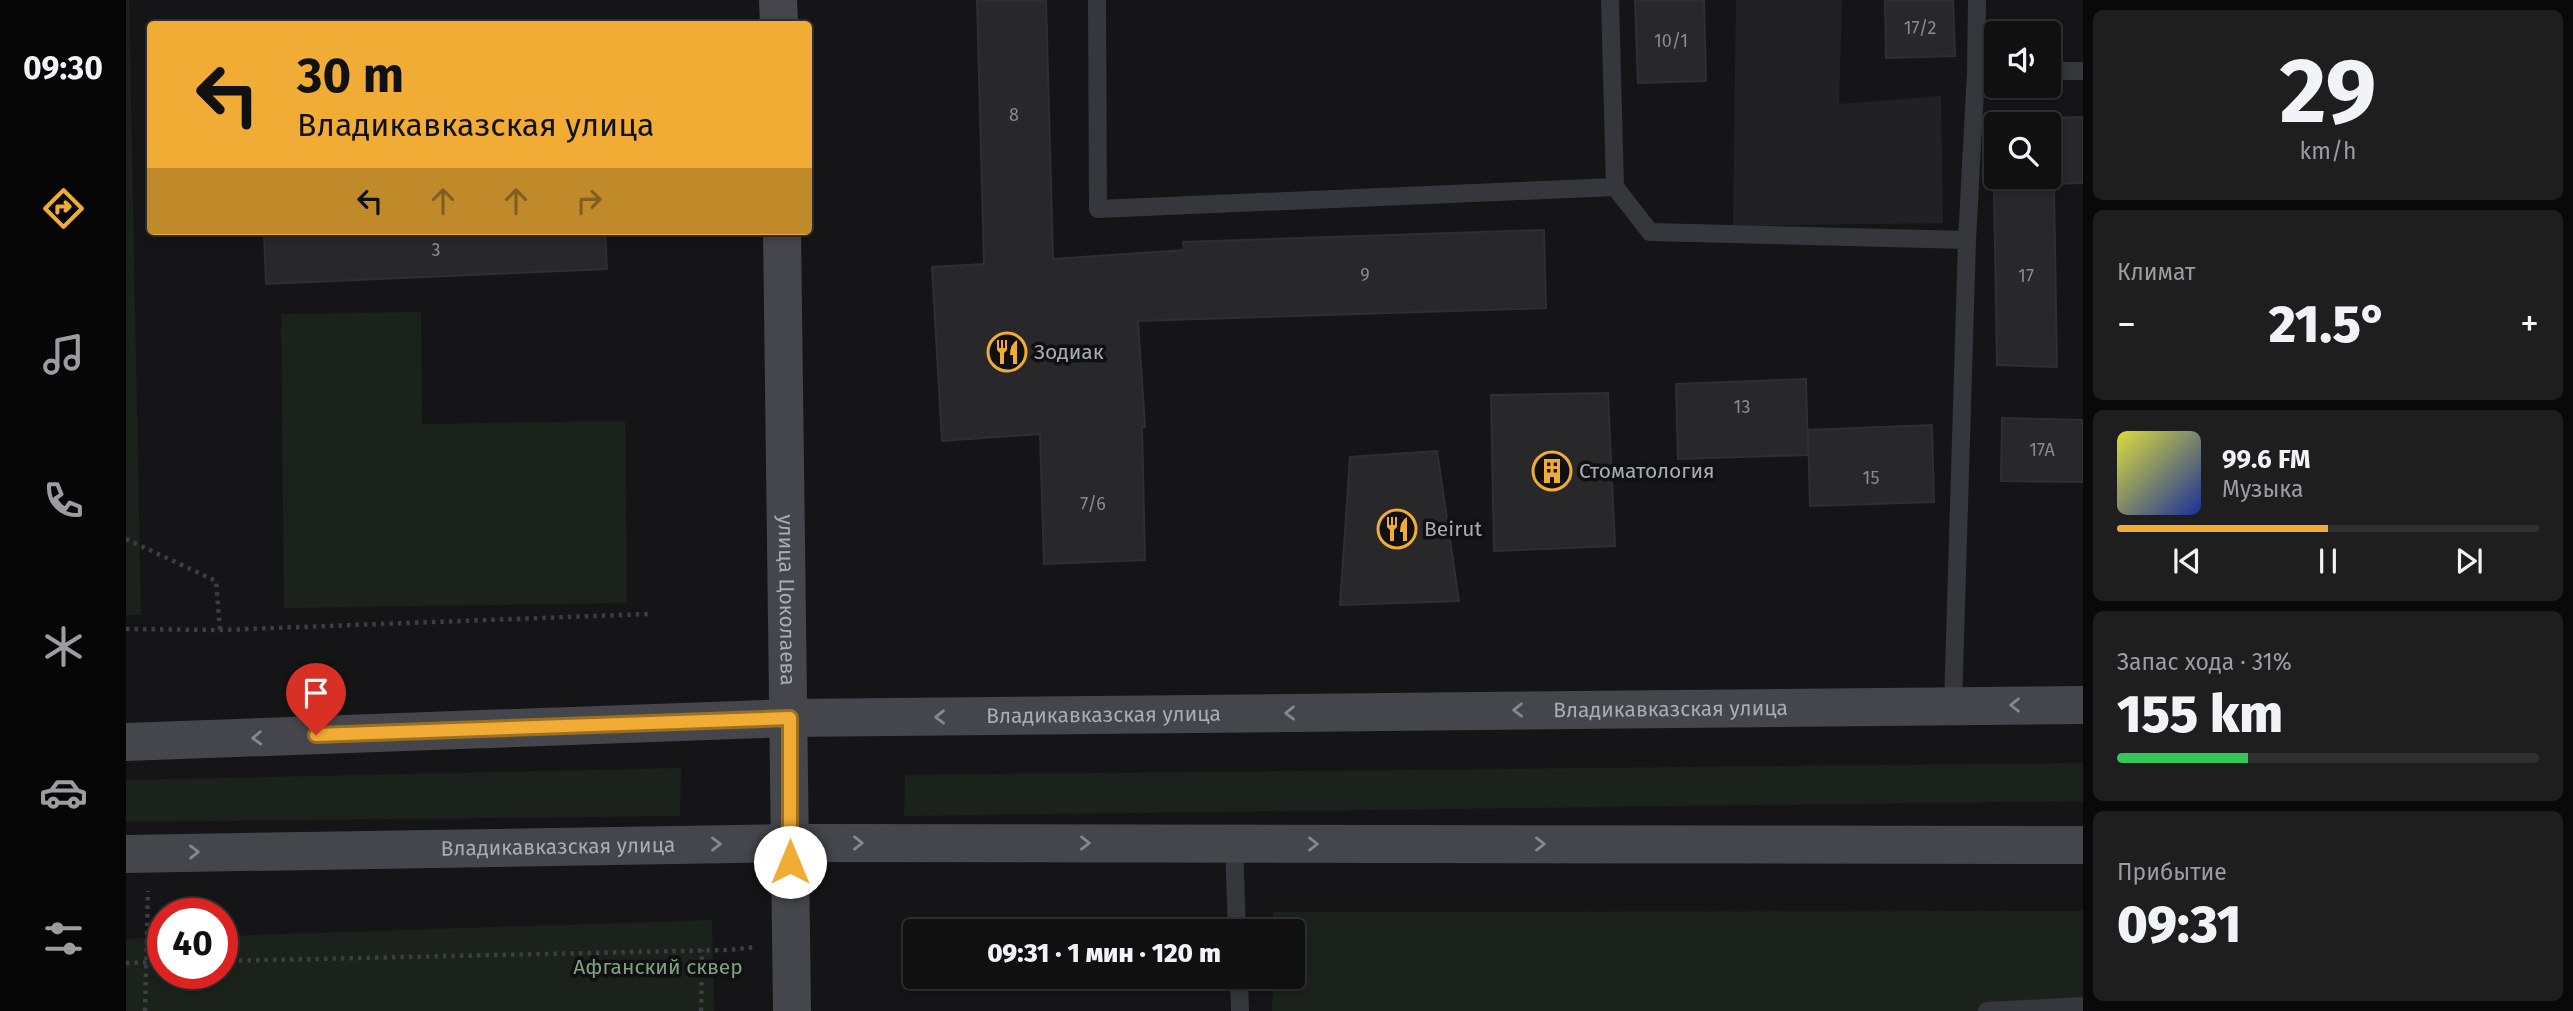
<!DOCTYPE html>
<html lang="ru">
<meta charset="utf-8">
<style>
body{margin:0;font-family:"Fira Sans",sans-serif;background:#1e1e1f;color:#f1f3f6;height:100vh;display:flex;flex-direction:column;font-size:26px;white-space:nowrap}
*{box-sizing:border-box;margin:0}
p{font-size:23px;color:#9c9d9f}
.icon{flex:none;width:38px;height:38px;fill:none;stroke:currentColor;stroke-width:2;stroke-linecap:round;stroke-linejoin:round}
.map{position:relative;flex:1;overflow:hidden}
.details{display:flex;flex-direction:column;gap:10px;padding:10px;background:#090909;width:490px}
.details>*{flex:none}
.top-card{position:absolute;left:21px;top:21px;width:665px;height:214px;border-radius:7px;box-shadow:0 4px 10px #0003,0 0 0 2px #303031;background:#f0ac34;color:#111;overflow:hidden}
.buttons{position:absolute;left:1858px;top:21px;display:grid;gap:14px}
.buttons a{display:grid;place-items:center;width:77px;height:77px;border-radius:7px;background:#101011;box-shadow:0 4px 10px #0003,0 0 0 2px #303031;font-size:35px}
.speed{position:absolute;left:21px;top:898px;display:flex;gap:14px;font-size:35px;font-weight:700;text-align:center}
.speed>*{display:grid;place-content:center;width:91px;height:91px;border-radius:50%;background:#101011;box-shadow:0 4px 10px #0003,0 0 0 2px #303031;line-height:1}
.speed .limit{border:10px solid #d22;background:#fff;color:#111}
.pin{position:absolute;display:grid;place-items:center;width:60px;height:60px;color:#fff;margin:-72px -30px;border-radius:50% 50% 50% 0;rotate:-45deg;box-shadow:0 0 7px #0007}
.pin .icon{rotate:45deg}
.me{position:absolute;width:77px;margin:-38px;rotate:0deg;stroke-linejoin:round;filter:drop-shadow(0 0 5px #0008)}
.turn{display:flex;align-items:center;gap:24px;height:147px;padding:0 35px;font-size:32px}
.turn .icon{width:91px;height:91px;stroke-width:2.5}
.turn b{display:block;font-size:49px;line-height:60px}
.lanes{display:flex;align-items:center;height:66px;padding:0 35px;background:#0003;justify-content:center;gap:35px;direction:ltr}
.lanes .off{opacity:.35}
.big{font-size:52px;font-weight:800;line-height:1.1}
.details .card{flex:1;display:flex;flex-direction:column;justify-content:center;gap:10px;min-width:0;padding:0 24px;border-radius:10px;background:#1e1e1f}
.details .dial{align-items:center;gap:0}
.dial b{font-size:91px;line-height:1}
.song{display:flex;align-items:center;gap:21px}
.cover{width:84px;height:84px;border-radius:10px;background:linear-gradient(135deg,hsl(60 70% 55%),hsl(230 70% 35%))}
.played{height:7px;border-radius:4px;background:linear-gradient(90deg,#f0ac34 50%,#303031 50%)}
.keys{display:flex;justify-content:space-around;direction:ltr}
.heat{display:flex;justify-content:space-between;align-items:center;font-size:38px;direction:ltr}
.charge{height:10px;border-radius:5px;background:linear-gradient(90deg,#34c759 31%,#303031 0)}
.trip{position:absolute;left:777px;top:919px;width:402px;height:70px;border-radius:7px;background:#101011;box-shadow:0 4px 10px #0003,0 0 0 2px #303031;font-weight:800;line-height:70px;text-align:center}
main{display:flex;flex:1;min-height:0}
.tab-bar{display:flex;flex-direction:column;width:126px;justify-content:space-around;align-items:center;background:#060607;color:#9c9d9f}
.tab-bar .icon{width:49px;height:49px}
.tab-bar .selected{color:#f0ac34}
.tab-bar b{font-size:32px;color:#f1f3f6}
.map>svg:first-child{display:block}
.built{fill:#212124}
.green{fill:#1b221c}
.building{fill:#28282b;stroke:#2f2f33;stroke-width:2}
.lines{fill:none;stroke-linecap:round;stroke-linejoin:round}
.path{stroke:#3c3e43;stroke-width:4.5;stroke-dasharray:3.5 5;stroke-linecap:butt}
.lane{stroke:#36373c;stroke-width:18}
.secondary{stroke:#44464c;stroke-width:38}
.oneway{stroke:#848892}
.route-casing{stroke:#9c7022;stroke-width:18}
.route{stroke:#f0ac34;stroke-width:12}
.labels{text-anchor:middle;stroke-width:7;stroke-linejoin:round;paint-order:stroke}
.number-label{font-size:18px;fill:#868a93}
.poi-label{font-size:21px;fill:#a7acb7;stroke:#101012;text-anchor:start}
.street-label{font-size:21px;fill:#a7acb7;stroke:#101012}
.park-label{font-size:21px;fill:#7ea27f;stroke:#101012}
</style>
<main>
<nav class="tab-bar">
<b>09:30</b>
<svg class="icon selected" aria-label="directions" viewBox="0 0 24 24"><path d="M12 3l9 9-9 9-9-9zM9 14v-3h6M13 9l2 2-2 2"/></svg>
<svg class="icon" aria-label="music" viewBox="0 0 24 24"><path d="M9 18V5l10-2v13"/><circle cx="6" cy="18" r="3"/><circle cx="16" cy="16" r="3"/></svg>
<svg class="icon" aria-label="phone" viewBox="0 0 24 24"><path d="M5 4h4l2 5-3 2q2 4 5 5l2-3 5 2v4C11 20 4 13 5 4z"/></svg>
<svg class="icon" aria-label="climate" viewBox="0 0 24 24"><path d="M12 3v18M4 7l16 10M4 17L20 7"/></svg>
<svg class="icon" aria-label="car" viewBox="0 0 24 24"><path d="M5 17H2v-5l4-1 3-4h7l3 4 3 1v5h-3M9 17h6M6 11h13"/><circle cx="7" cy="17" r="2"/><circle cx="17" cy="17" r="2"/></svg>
<svg class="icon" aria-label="filters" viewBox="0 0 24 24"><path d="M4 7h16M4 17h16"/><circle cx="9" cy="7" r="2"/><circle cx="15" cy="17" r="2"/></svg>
</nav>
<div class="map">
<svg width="1957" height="1011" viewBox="0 0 1957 1011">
<rect width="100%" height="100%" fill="#151517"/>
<polygon class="built" points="1610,0 1716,0 1713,104 1815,96 1817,223 1607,226"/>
<g class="green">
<polygon points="0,0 3,0 15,615 0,615"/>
<polygon points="295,312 296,424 499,421 501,603 158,608 155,314"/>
<polygon points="1957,763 1957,801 778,816 779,775"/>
<polygon points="555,768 554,816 0,822 0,780"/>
<polygon points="1957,911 1957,1011 1146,1011 1147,977 1167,976 1167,931 1147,931 1147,912"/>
<polygon points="586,920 588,1011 0,1011 0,939 37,937 37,973 96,973 96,936"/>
</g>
<g class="building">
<polygon points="851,0 920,0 927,259 1058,250 1057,242 1418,230 1420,308 1012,321 1019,427 1016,427 1019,560 918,564 914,434 816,441 806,267 858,264"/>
<polygon points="1509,0 1578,0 1580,81 1512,83"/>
<polygon points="1759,0 1827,0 1829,56 1760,58"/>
<polygon points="1957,117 1957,183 1928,184 1926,118"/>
<polygon points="1868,188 1928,188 1931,367 1871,365"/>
<polygon points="138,231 479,231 481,269 140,284"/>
<polygon points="1680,379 1682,455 1552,459 1550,384"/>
<polygon points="1482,393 1489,546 1368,551 1365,395"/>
<polygon points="1876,418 1957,420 1957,482 1875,481"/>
<polygon points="1806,425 1808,502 1684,506 1682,430"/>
<polygon points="1311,451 1333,601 1214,605 1224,457"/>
</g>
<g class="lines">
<g class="path">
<polyline points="0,539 90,581 94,630"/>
<polyline points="0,629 94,630 522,614"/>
<polyline points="96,961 601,950 630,947"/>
<polyline points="0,963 37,962"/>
<polyline points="19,1011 22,891"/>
<polyline points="575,1011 576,950"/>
</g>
<g class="lane">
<polyline points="971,0 972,209 1489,187 1524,232 1841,240 1827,705"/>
<polyline points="1484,0 1489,187"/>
<polyline points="1923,71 1957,71"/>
<polyline points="1850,72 1851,0"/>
<polyline points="1841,240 1850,72 1871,72"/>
<polyline points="1108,844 1111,931"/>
<polyline points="1113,976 1114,1011"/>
<polyline points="1861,1011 1957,1006"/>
</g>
<g class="secondary">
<polyline points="652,0 653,24"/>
<path id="s1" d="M656,231L666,1011"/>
<path id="s2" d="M0,742L664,718L1957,705"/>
<path id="s3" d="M0,854L663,843L1957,845"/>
</g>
</g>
<defs><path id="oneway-chevron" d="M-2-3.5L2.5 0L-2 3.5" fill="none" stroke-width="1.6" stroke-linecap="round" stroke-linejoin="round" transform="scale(1.75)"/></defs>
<g class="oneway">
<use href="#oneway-chevron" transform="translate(1889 705) rotate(180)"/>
<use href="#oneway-chevron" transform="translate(1392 710) rotate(179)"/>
<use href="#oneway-chevron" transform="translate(1164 713) rotate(179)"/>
<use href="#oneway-chevron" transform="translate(814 717) rotate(179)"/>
<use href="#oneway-chevron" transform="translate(131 738) rotate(178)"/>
<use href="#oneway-chevron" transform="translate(732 843)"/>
<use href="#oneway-chevron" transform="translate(959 843)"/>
<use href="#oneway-chevron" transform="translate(590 844) rotate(-1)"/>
<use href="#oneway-chevron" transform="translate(1187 844)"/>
<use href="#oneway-chevron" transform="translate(1414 844)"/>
<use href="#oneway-chevron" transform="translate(68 852) rotate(-1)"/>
</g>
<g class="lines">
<defs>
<polyline id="route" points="190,735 664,718 664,862"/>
</defs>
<use href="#route" class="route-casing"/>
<use href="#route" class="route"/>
</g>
<defs>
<symbol id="restaurant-ring" viewBox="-11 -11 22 22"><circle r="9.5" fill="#101012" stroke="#f0ac34" stroke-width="1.5"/><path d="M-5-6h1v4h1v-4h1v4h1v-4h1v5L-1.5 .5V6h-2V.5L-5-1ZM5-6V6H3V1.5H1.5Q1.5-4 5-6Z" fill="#f0ac34"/></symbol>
<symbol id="building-ring" viewBox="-11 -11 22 22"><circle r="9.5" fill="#101012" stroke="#f0ac34" stroke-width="1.5"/><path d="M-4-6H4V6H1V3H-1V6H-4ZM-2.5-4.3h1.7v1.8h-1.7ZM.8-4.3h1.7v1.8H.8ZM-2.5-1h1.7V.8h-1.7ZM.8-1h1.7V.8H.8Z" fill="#f0ac34"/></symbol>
</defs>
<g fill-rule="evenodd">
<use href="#restaurant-ring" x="859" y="330" width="44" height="44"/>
<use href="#building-ring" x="1404" y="449" width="44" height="44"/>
<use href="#restaurant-ring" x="1249" y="507" width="44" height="44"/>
</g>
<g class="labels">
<g class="number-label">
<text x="1794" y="34">17/2</text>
<text x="1545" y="47">10/1</text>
<text x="888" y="121">8</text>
<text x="310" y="256">3</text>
<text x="1239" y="281">9</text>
<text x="1900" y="282">17</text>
<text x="1616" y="413">13</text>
<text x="1916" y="456">17А</text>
<text x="1745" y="484">15</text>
<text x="967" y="510">7/6</text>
</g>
<g class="poi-label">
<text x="908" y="359">Зодиак</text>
<text x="1453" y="478">Стоматология</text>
<text x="1298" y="536">Beirut</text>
</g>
<g class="street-label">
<text dy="7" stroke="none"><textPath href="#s1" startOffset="369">улица Цоколаева</textPath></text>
<text dy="7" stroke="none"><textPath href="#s2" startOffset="1545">Владикавказская улица</textPath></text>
<text dy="7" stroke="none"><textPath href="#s2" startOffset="978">Владикавказская улица</textPath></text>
<text dy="7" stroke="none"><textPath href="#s3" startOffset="432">Владикавказская улица</textPath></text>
</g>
<g class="park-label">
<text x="532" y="974">Афганский сквер</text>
</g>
</g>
</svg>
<div class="buttons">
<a><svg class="icon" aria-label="sound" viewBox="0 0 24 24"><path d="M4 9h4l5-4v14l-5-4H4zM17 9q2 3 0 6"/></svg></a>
<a><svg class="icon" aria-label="search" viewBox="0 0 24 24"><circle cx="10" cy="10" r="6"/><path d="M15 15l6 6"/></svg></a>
</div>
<div class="speed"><div class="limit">40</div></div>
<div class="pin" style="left:190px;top:735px;background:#d93025"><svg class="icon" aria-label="arrive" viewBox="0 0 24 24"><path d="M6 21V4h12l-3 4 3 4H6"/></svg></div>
<svg class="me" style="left:664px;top:862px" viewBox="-20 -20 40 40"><circle r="19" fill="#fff"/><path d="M0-13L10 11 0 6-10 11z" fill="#f0ac34"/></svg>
<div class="trip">09:31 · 1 мин · 120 m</div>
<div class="top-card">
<div class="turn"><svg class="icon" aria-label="left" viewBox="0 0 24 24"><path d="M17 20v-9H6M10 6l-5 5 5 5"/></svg><div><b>30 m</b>Владикавказская улица</div></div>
<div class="lanes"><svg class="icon" aria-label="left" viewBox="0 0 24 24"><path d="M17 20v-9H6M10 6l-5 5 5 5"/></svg><svg class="icon off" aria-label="ahead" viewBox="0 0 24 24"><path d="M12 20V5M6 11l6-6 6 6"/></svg><svg class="icon off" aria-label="ahead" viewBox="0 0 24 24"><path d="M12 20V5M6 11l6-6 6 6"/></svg><svg class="icon off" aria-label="right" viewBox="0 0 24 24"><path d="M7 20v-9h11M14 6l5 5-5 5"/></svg></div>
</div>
</div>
<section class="details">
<div class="card dial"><b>29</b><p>km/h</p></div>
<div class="card"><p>Климат</p>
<div class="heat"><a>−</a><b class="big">21.5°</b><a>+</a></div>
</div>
<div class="card">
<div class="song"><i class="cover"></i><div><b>99.6 FM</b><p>Музыка</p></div></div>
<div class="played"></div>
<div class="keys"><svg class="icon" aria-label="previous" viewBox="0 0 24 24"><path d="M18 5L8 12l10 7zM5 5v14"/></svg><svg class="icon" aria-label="pause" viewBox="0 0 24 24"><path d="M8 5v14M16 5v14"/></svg><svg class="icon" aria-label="next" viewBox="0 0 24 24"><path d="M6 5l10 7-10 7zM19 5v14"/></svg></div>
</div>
<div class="card"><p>Запас хода · 31%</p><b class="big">155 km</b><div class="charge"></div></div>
<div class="card"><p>Прибытие</p><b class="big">09:31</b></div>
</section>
</main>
